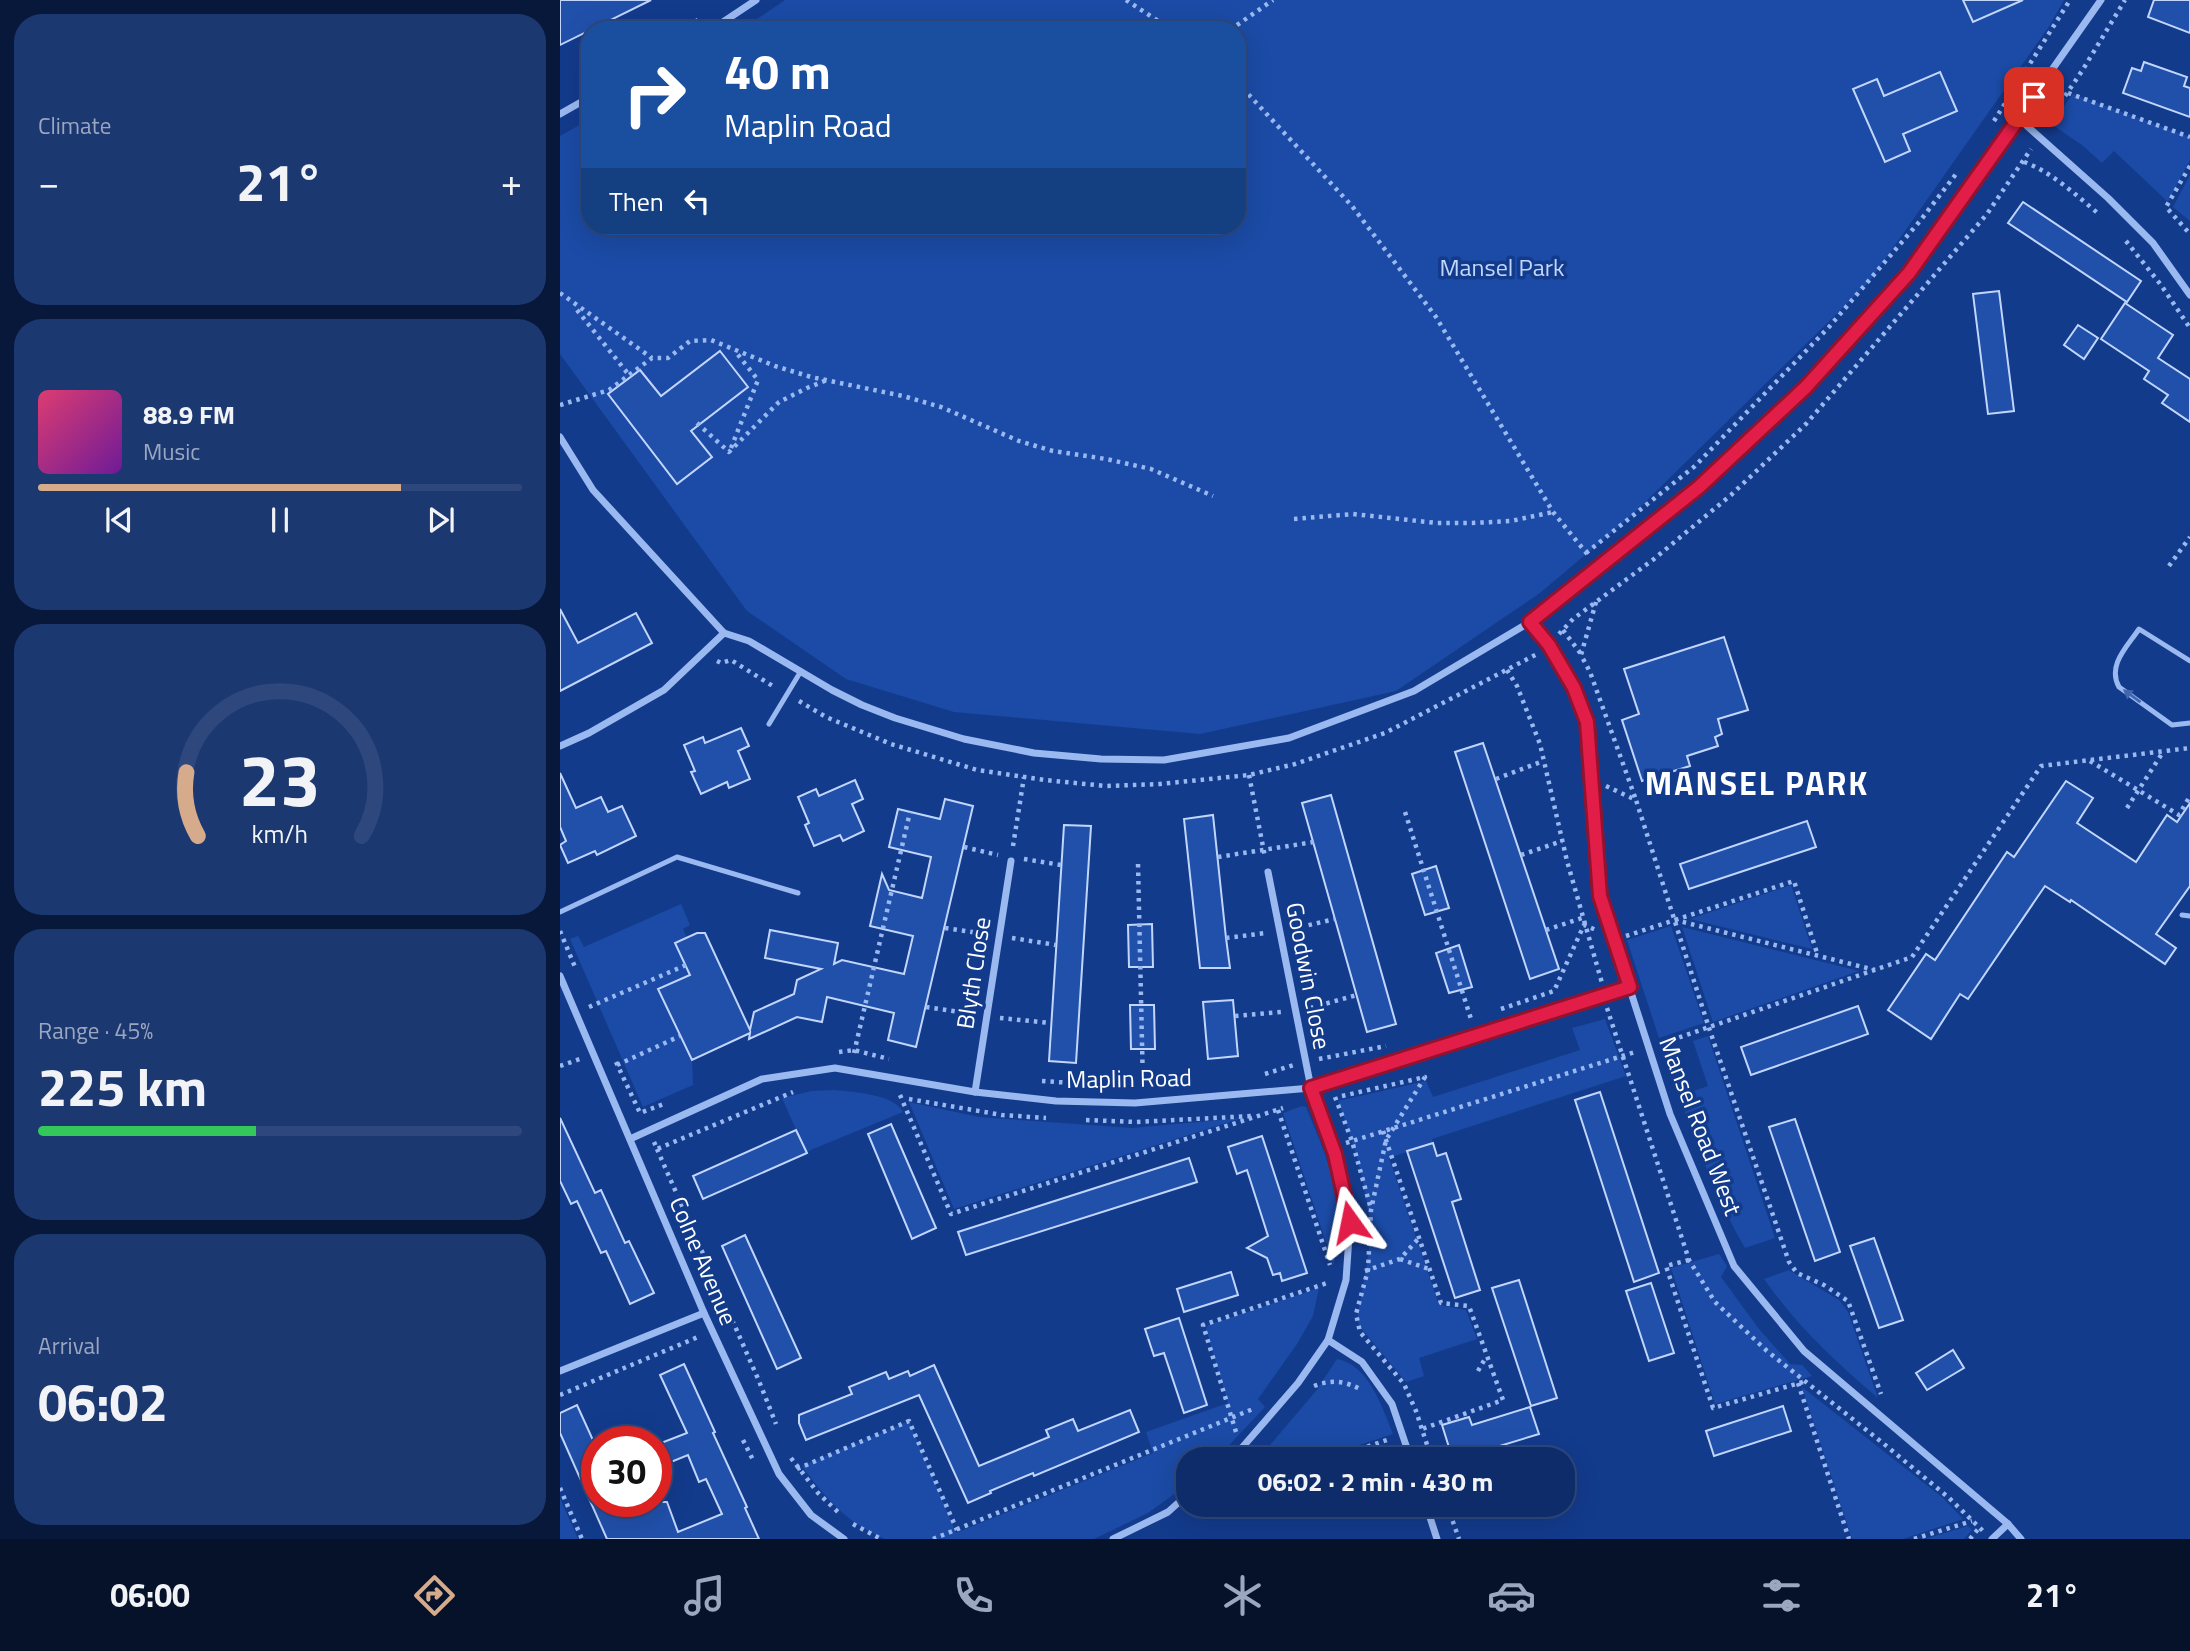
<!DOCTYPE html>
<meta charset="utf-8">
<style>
body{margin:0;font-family:"Titillium Web",sans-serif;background:#1c3871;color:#f1f3f6;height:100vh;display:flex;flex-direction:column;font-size:26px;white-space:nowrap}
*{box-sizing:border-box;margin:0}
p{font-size:23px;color:#9ba7c0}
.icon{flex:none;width:38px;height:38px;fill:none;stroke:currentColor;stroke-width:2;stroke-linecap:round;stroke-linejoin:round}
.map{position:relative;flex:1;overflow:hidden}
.panel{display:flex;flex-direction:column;gap:14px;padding:14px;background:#08183a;width:560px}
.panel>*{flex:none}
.hud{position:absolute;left:21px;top:21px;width:665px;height:214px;border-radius:28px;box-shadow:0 7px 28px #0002,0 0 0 2px #2e487d;background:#1a4fa0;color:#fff;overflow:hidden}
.speed{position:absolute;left:21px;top:1426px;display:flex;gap:14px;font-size:35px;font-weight:700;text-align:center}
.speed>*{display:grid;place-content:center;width:91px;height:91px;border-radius:50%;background:#0e2c69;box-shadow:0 7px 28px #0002,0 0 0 2px #2e487d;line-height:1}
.speed .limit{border:10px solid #d22;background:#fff;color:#111}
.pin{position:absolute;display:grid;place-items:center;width:60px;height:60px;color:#fff;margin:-30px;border-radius:14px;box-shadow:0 4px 10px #0006}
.me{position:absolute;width:77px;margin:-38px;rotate:348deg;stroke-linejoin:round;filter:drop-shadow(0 0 5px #0008)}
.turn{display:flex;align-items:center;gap:24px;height:147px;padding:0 28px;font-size:32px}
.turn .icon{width:91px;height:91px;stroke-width:2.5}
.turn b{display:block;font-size:49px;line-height:60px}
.then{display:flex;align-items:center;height:66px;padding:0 28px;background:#0003;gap:14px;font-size:26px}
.big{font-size:52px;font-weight:700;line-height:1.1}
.panel .widget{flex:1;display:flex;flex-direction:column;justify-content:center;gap:10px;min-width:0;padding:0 24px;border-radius:28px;background:#1c3871}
.panel .dial{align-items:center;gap:0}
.dial svg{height:182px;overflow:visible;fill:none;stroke:#2e487d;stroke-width:7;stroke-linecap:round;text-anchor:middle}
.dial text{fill:#f1f3f6;stroke:none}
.song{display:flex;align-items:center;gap:21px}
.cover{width:84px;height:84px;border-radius:10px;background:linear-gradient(135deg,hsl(340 70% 55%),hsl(280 70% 35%))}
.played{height:7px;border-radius:4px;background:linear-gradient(90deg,#d6ab8b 75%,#2e487d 75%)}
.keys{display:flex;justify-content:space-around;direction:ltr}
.heat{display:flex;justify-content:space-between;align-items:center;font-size:38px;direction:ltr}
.charge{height:10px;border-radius:5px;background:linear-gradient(90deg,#34c759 45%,#2e487d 0)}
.trip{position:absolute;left:616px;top:1447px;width:399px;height:70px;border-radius:28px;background:#0e2c69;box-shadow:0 7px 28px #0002,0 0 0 2px #2e487d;font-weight:700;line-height:70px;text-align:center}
.tabs{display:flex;height:112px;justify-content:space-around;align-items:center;background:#06122a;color:#9ba7c0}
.tabs .icon{width:49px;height:49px}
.tabs .on{color:#d6ab8b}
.tabs b{font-size:32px;color:#f1f3f6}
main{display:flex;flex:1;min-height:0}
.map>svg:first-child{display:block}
.green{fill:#1b4ba6}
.building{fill:#2150ab;stroke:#c2d6fc;stroke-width:2}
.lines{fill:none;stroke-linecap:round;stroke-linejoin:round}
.path{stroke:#9bb9f1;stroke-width:4.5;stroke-dasharray:3.5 5;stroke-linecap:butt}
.service{stroke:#9bb9f1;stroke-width:5}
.minor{stroke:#9bb9f1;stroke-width:7}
.oneway{fill:#4367af}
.route-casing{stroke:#92132f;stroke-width:18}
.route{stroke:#e11d48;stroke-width:12}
.labels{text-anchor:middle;stroke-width:7;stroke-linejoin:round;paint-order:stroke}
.park-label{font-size:24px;fill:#c2d6fc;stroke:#133b8c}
.street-label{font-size:24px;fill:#fff;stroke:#133b8c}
.district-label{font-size:32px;font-weight:bold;letter-spacing:2px;fill:#fff;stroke:#133b8c}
</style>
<main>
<section class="panel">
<div class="widget"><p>Climate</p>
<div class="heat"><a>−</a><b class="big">21°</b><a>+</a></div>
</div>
<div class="widget">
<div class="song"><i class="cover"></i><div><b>88.9 FM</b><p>Music</p></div></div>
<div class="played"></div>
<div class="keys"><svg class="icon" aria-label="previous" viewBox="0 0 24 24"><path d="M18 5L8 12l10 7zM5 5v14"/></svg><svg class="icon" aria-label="pause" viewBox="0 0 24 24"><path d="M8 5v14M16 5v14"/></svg><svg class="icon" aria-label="next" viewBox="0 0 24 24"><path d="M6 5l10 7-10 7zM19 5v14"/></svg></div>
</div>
<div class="widget dial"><svg viewBox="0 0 100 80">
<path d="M14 69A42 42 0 1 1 86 69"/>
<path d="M14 69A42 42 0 0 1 9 41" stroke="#d6ab8b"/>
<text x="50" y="56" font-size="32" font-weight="700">23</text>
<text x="50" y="72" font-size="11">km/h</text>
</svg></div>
<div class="widget"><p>Range · 45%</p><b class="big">225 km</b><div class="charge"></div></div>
<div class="widget"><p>Arrival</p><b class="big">06:02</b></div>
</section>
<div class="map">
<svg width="1630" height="1539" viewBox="0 0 1630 1539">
<rect width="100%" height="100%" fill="#133b8c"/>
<g class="green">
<polygon points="225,0 1504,0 1488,28 1309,282 1071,516 980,593 836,691 640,734 394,712 286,679 187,611 0,354 0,136 30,119 30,226 677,226 677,30 181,30"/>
<polygon points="1513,94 1630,137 1630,160 1608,202 1554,151 1542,163 1522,145 1491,124"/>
<polygon points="1630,175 1630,221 1613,207"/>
<polygon points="1231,885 1252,949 1130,919"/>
<polygon points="121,904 130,925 123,929 127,938 130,975 99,990 132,1060 133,1085 83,1107 10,939 18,936 24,947"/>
<polygon points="1111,926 1144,1023 1099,1038 1067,940"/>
<polygon points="1122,927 1299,971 1153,1022"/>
<path d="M1045,1019L1066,1076L872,1139L873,1143L829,1158L879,1305L906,1310L917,1339L859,1358L864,1376L846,1382L800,1327L797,1319C802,1286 813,1249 809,1216C804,1177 792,1138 778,1101L866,1081L873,1097L1020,1050L1012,1028Z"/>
<path d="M1148,1036L1215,1238L1185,1248C1156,1199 1139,1149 1119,1096L1148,1086L1133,1041Z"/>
<path d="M275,1090C293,1092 334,1094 343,1112L246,1152L222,1098L252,1091Z"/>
<polygon points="349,1102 419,1117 572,1128 682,1118 394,1209"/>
<path d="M742,1106L746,1107C758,1137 773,1168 777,1201C779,1223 776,1244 774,1266L723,1113Z"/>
<polygon points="1159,1254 1167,1266 1161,1277 1199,1329 1230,1364 1242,1365 1252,1376 1155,1404 1111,1268"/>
<path d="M1229,1270L1279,1300L1288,1312L1318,1398C1273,1360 1238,1327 1204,1279Z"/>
<path d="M759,1288L753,1316L737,1344L698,1399L705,1407L656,1459L628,1460V1484L588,1513L534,1539H325C286,1522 267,1500 242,1466L349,1421L396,1533L593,1453L586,1432L668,1403L646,1329L648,1325Z"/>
<path d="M777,1359C809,1365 822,1407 833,1434L756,1459H698L756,1391Z"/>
<polygon points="1242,1387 1383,1498 1403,1519 1343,1539 1292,1539"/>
<polygon points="0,1498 18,1539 0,1539"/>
<polygon points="1408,1526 1412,1530 1404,1539 1365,1539"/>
</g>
<g class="building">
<polygon points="0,0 91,0 0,45"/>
<polygon points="1403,0 1463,0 1413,22"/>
<polygon points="1594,0 1630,0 1630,33 1588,17"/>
<polygon points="1584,62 1627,77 1624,86 1630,88 1630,117 1563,93 1572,68 1581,71"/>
<polygon points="1380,72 1397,111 1343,134 1350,151 1325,162 1293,89 1317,79 1324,96"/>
<polygon points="1463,202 1581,281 1567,302 1448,223"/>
<polygon points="1439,291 1454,411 1428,414 1413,294"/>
<polygon points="1565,303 1613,335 1598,358 1630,379 1630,422 1602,403 1608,395 1584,379 1589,371 1541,339"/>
<polygon points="1518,325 1538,338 1524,359 1504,345"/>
<polygon points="160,351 188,387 131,431 152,457 117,484 48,394 80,370 101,396"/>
<polygon points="0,609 18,643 76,613 92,643 0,691"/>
<polygon points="1164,637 1188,710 1158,719 1162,734 1155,737 1158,746 1127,756 1130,766 1082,781 1062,720 1079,714 1064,669"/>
<polygon points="181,728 189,746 178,751 190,779 169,788 167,782 141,794 131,772 135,771 124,745 143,737 145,743"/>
<polygon points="923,743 999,969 970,979 895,752"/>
<polygon points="0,773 16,808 41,797 48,812 62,806 76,836 37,855 35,851 8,863 0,845 6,841 0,827"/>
<polygon points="295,780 303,799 292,804 304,831 283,841 280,835 254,846 245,825 249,823 238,797 256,789 259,796"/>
<polygon points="1506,781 1533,798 1517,823 1576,862 1607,815 1617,822 1630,803 1630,886 1596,934 1616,948 1605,964 1511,900 1510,902 1485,886 1408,999 1400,994 1371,1039 1328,1010 1366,954 1375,960 1447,852 1454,857"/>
<polygon points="771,795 836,1024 807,1032 742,803"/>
<polygon points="385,799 413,806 356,1047 328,1040 334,1013 267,997 262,1022 237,1017 189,1039 190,1033 132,1060 98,989 130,975 115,943 137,933 145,933 190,1030 194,1012 234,994 237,980 261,969 205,958 210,930 278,943 274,964 282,960 344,974 353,936 310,926 322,874 329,890 362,898 371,857 329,847 338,809 380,819"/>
<polygon points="653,815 666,938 670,968 640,968 624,819"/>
<polygon points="1247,821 1256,847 1129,889 1120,864"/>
<polygon points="504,825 531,826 516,1063 489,1061"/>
<polygon points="876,866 889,908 865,915 852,874"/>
<polygon points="592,924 593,967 569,967 568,925"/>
<polygon points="899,945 912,987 889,993 876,953"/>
<polygon points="673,1000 678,1056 648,1059 643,1002"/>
<polygon points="570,1005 594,1005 595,1049 571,1049"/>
<polygon points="1298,1006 1308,1034 1191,1075 1181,1047"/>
<polygon points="1040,1092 1099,1273 1074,1282 1015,1100"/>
<polygon points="0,1118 35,1193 41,1190 65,1243 69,1241 94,1293 70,1304 46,1251 41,1253 17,1201 11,1204 0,1181"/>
<polygon points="1235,1119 1280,1252 1255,1261 1209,1127"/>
<polygon points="331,1124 376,1228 352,1239 308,1134"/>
<polygon points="236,1130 247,1153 143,1199 133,1176"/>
<polygon points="702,1136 747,1273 722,1281 720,1273 713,1275 707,1258 687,1248 708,1236 687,1170 677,1174 668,1147"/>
<polygon points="873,1143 877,1156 886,1153 901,1199 892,1202 920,1290 895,1298 847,1151"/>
<polygon points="629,1158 637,1182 406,1255 398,1232"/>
<polygon points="185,1235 241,1358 217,1369 162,1246"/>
<polygon points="1314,1238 1343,1320 1319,1328 1290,1246"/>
<polygon points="671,1272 678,1295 624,1312 617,1289"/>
<polygon points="959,1280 997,1398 971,1406 932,1288"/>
<polygon points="1091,1283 1114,1353 1089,1361 1066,1291"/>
<polygon points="619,1318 647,1405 624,1413 604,1353 594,1356 585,1329"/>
<polygon points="1393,1350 1404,1368 1367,1390 1356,1373"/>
<polygon points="124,1364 155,1432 153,1433 187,1507 185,1508 199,1539 47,1539 0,1433 0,1413 17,1405 37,1449 37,1502 107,1502 118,1532 162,1514 146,1479 139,1482 128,1455 96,1468 96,1445 127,1433 100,1375"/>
<polygon points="374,1365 419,1466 489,1437 486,1430 513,1419 518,1431 570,1410 579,1432 474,1476 473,1473 430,1491 431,1493 408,1503 359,1395 246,1440 239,1423 239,1415 292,1394 289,1387 326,1372 329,1379 348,1371 350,1376"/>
<polygon points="1223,1406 1231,1431 1154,1456 1146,1431"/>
<polygon points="970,1407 979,1434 920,1452 922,1460 893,1460 882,1425 909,1417 912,1425"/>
</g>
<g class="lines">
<g class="path">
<polyline points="566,0 612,30"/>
<polyline points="122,30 138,20"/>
<polyline points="670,30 713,0"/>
<polyline points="677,82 792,206 876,317 993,512 1028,555"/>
<polyline points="1508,93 1630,137"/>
<polyline points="1434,121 1510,0"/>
<polyline points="1486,124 1522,71 1565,0"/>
<path d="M1464,162C1492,172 1517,196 1540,215"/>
<polyline points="1630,166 1606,207 1630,234"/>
<polyline points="1566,241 1601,285 1630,328"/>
<polyline points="0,293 92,358"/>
<polyline points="17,310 69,375"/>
<polyline points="0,405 49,390 92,358 108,358 130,341 151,340 215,366 251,377 343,396 381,407 459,441 493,451 546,459 591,469 653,496"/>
<polyline points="137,423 169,452 219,402 247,388 267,380"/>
<polyline points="171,448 198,380 175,351"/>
<polyline points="734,519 793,514 877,523 912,523 951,521 993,512"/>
<polyline points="1026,553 1135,466 1269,327 1360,221 1396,174"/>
<polyline points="1609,566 1630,537"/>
<polyline points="1036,602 1021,655 1030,672 1076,800"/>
<polyline points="1003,630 1021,654"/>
<polyline points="999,634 1013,619 1094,559 1171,495 1246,424 1427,214 1471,149"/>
<polyline points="157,661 161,663 171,660 216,688"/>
<polyline points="947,670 957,686 980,744 1007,861 1042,983"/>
<polyline points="239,701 266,717 331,744 417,770 485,780 546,786 600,784 689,775 735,764 825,733 977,654"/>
<polyline points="1530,761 1619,815 1630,796"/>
<polyline points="689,775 705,857"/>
<polyline points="936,779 983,761"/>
<polyline points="1046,786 1076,800 1149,1028 1229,1262 1237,1273 1264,1285 1288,1301 1321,1394"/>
<polyline points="1567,808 1603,752"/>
<polyline points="845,812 911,1019"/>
<polyline points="453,846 464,777"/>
<polyline points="404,847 438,855"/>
<polyline points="961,855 1002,841"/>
<polyline points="658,857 754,842"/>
<polyline points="464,859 501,865"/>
<polyline points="578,864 583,1087"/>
<polyline points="1115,920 1234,881 1257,953"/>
<polyline points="385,928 426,934"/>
<polyline points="732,929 775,919"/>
<polyline points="986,930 1022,918"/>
<polyline points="0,931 15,967"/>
<polyline points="1066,936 1115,920 1315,970"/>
<polyline points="452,938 496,945"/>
<polyline points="666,938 706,933"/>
<polyline points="29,1007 126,965"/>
<polyline points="366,1007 414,1014"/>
<polyline points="750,1008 797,995"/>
<polyline points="1047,1008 1129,1260 1155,1302 1207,1351 1324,1444 1388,1497 1423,1531"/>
<polyline points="941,1009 994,991 1024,925 1036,930"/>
<polyline points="675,1016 721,1012"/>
<polyline points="440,1018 491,1023"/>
<polyline points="1103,1043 1352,957 1481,766 1630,748"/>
<polyline points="279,1052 294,1050 329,1059"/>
<polyline points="294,1053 350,812"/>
<polyline points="759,1059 826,1046"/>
<polyline points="56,1062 80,1113 104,1104"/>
<polyline points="57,1065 120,1036"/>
<polyline points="0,1066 20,1059"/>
<polyline points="705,1074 734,1065"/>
<polyline points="482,1081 512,1083"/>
<polyline points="340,1095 391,1214 723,1108"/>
<polyline points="782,1096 865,1077 826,1140 811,1210 808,1270 796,1314 800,1332 844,1384 856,1411 872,1460"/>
<polyline points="775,1097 792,1141 811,1209"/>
<polyline points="349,1099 442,1115 486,1118"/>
<polyline points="718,1110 770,1265"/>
<polyline points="526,1120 576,1122 692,1116"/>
<polyline points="823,1131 881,1303 909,1306 943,1400 862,1429"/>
<polyline points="94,1142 97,1149 233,1092"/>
<polyline points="786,1143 1075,1052"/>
<polyline points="97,1149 199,1381 216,1424"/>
<polyline points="840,1259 869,1269"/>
<polyline points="1129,1260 1106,1266 1153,1408 1243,1382"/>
<polyline points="805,1271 840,1259 859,1238"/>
<polyline points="918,1371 926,1357"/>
<polyline points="1238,1383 1289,1539"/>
<path d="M754,1386C772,1379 785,1381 802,1390"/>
<polyline points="0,1395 138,1337"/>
<polyline points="676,1432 643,1325 770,1282"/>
<polyline points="183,1440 193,1460"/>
<polyline points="231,1458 258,1493 280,1514"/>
<polyline points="767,1460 830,1439"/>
<polyline points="237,1469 349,1421 397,1530"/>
<polyline points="0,1488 22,1539"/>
<polyline points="887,1505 899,1539"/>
<polyline points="293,1524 321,1539"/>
<polyline points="373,1539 693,1409"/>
<polyline points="1354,1539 1412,1521"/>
<polyline points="1410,1539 1419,1528"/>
</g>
<g class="service">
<path d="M1630,661L1579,629C1567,647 1547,665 1559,687L1612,725L1630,723"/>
<polyline points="209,724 241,671"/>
<polyline points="0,912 117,857 238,893"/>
<polyline points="1622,915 1630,916"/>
</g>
<g class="minor">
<polyline points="151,30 196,0"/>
<polyline points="0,114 30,97"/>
<polyline points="1458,118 1548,198 1593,243 1630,295"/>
<polyline points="0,437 33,490 164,633 189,641 272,690 302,705 335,718 404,739 474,753 541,759 604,760 729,738 854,691 970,622 1139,487 1246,387 1349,273 1541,0"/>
<polyline points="970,622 989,645 1014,688 1027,721 1040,896 1110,1114 1174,1266 1244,1351 1448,1524 1461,1539"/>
<polyline points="0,746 29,733 104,690 164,633"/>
<polyline points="0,976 144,1313 219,1474 251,1515 284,1539"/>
<polyline points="415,1092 451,861"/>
<polyline points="70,1139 202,1079 275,1068 415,1092 496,1101 575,1103 751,1088 1070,987"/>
<polyline points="768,1340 802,1362 832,1404 851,1460"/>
<polyline points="0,1371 144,1313"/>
<polyline points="669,1460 680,1450 738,1383 768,1340 786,1280 790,1222 775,1154 751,1088 708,872"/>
<polyline points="866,1505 877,1539"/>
<polyline points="553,1539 608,1512 628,1494"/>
<polyline points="1432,1539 1448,1524"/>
</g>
</g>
<defs><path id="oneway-solid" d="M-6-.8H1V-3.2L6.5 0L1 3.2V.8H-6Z" transform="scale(1.75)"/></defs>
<use class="oneway" href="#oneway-solid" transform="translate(1572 696) rotate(-144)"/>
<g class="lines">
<defs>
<polyline id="route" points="790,1222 775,1154 751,1088 1070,987 1040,896 1027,722 1014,688 989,645 970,622 1139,487 1246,387 1349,273 1474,97"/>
</defs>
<use href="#route" class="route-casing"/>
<use href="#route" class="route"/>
</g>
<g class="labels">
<g class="park-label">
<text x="942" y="276">Mansel Park</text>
</g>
<g class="street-label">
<text transform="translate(414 973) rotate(-81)" y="8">Blyth Close</text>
<text transform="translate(748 976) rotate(79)" y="8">Goodwin Close</text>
<text transform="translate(569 1079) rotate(-1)" y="8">Maplin Road</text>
<text transform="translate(1140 1126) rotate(69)" y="8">Mansel Road West</text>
<text transform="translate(143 1261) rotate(67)" y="8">Colne Avenue</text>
</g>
<g class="district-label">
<text x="1197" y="795">MANSEL PARK</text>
</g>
</g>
</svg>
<div class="speed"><div class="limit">30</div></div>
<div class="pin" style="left:1474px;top:97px;background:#d93025"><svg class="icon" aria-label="arrive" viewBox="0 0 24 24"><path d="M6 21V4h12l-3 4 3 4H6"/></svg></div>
<svg class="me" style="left:790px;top:1222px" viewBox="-20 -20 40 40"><path d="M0-17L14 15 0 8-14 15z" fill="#e11d48" stroke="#fff" stroke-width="4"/></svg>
<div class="trip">06:02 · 2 min · 430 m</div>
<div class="hud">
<div class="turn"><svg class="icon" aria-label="right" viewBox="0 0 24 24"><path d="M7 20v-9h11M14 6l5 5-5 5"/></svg><div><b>40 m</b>Maplin Road</div></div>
<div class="then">Then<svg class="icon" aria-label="left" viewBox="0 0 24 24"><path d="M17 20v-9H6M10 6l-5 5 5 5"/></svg></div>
</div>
</div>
</main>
<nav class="tabs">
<b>06:00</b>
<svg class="icon on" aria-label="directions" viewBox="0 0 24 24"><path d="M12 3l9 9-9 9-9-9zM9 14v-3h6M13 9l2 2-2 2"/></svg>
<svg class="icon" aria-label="music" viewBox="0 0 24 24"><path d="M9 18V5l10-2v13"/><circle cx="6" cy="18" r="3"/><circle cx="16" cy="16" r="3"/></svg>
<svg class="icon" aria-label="phone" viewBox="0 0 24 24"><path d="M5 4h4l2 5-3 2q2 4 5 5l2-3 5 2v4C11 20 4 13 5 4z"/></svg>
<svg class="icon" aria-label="climate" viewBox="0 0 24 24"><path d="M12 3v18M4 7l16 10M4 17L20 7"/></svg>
<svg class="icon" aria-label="car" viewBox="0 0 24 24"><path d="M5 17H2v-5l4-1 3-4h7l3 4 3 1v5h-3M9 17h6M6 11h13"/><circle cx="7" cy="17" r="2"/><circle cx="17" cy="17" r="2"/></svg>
<svg class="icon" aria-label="filters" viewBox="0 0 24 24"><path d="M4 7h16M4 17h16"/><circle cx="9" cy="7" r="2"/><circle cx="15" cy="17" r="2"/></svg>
<b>21°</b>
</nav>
